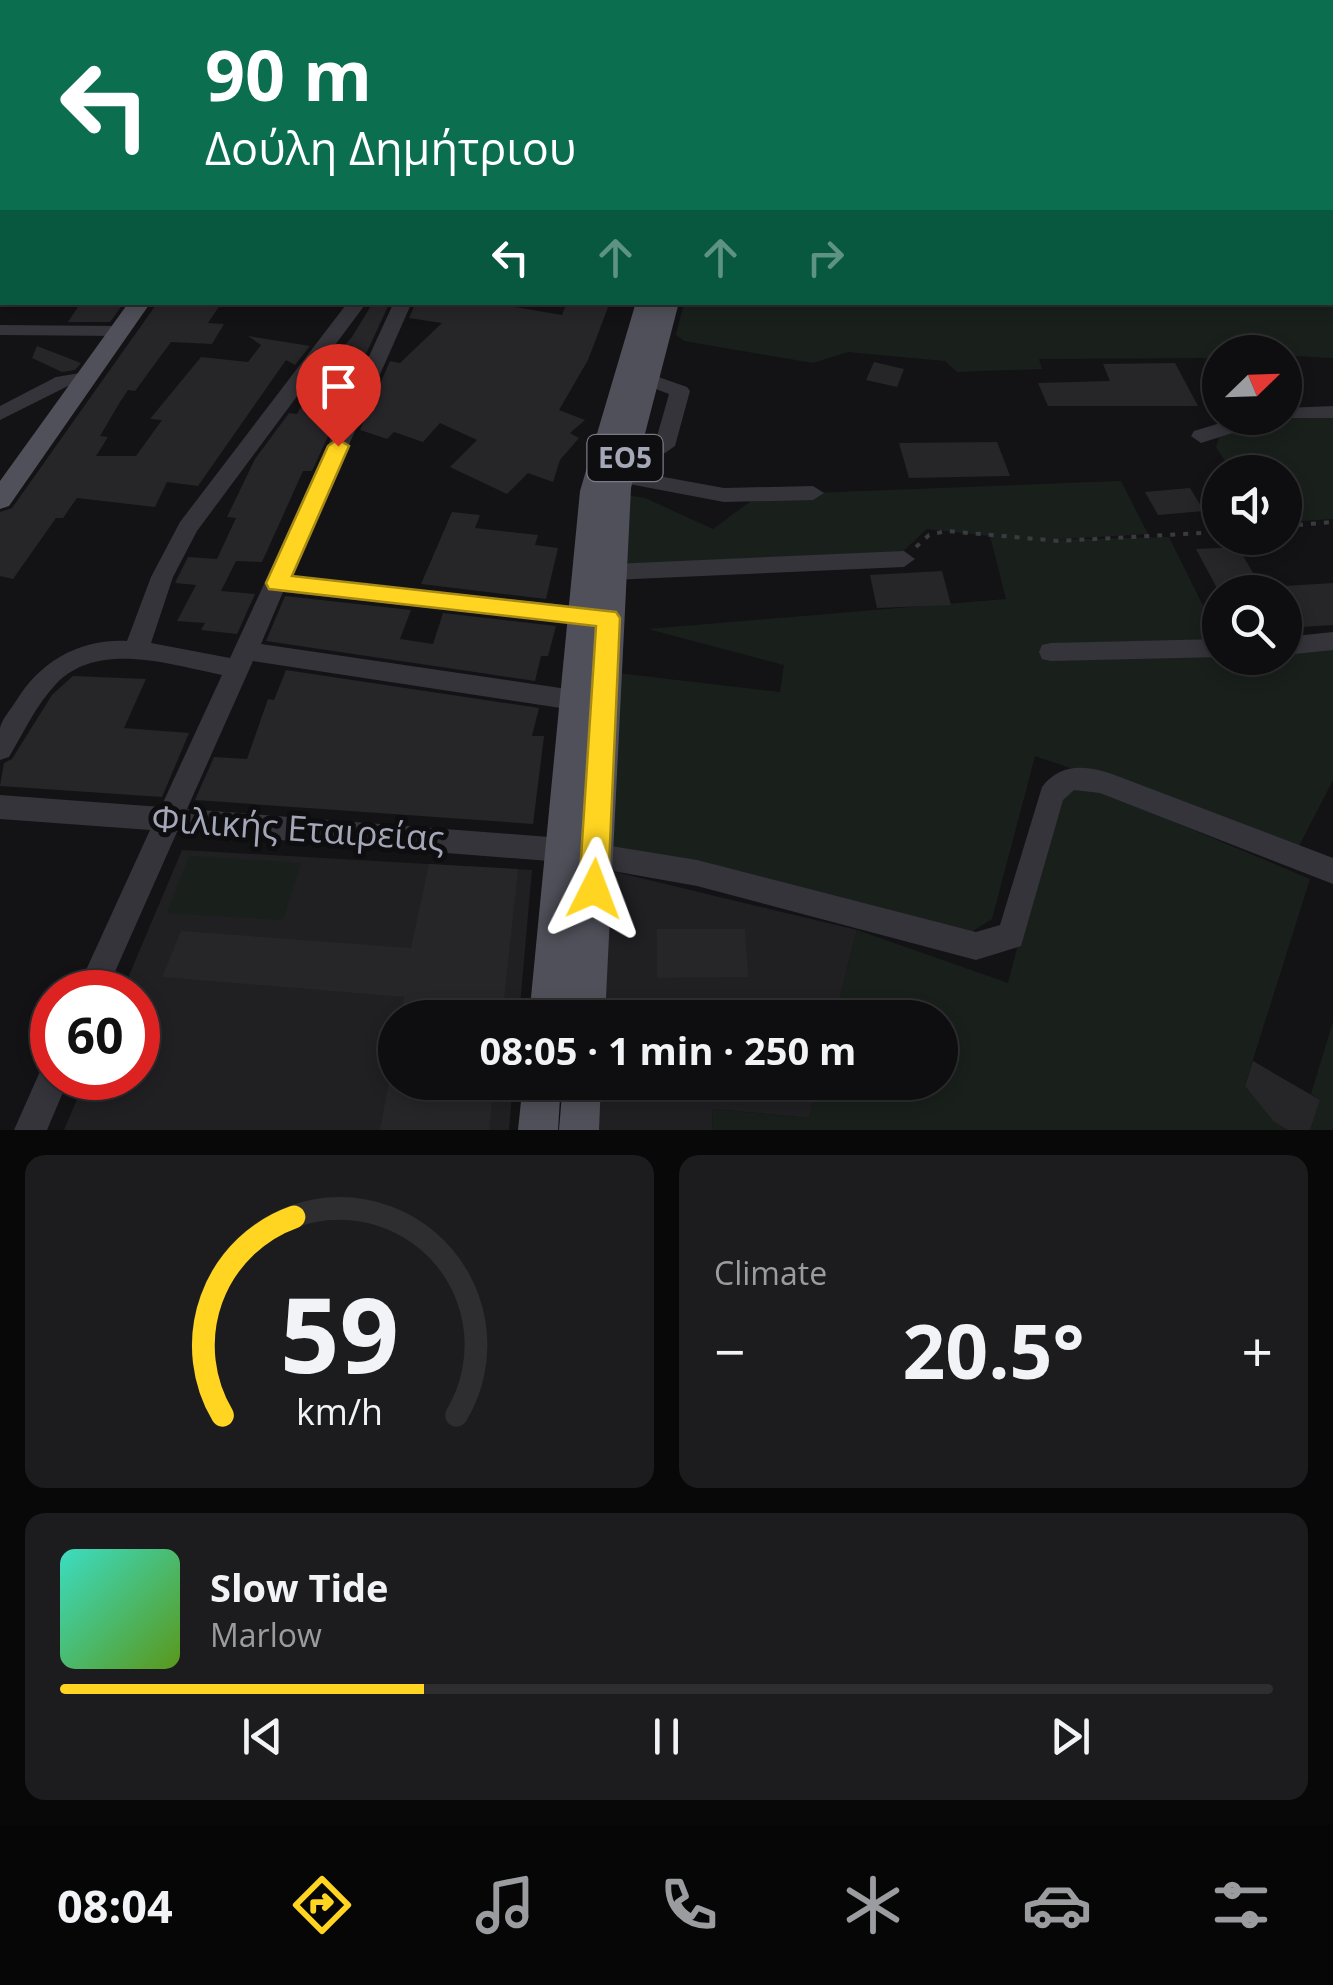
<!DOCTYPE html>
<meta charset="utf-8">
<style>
body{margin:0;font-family:"Open Sans",sans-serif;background:#1c1c1e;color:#f1f3f6;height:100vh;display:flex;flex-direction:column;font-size:38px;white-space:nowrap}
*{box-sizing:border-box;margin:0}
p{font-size:32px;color:#9b9c9f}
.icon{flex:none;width:55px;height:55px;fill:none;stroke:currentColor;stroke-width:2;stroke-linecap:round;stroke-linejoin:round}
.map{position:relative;height:1130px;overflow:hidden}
.drawer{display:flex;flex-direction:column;gap:25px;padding:25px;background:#080809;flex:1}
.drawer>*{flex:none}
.hud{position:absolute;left:0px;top:0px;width:1335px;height:305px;box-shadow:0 5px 15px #0003,0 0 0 2px #2e2e30;background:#0b6e4f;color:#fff;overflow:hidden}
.needle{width:65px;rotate:67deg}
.controls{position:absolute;left:1202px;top:335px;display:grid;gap:20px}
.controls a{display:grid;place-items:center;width:100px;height:100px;border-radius:50%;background:#0e0e10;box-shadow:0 5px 15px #0003,0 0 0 2px #2e2e30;font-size:50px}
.speed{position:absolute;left:30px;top:970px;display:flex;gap:20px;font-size:50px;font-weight:700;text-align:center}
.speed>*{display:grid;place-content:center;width:130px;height:130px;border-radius:50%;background:#0e0e10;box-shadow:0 5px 15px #0003,0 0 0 2px #2e2e30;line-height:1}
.speed .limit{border:15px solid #d22;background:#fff;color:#111}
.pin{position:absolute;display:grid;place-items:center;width:85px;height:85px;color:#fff;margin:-102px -42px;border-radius:50% 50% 50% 0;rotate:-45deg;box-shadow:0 0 10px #0007}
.pin .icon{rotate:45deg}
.me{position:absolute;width:110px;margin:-55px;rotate:3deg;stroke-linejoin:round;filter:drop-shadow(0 0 8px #0008)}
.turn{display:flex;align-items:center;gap:35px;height:210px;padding:0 40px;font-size:45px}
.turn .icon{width:130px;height:130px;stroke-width:2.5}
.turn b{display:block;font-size:70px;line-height:85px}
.lanes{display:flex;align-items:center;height:95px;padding:0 40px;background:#0003;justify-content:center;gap:50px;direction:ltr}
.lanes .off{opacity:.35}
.big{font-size:75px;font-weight:700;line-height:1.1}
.drawer .card{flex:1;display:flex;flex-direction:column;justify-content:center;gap:15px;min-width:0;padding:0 35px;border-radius:20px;background:#1c1c1e}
.drawer .dial{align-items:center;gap:0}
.dial svg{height:260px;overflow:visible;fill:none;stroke:#2e2e30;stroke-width:7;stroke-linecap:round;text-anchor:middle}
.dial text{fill:#f1f3f6;stroke:none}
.song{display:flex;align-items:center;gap:30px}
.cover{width:120px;height:120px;border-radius:15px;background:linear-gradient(135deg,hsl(170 70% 55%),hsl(90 70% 35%))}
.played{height:10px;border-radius:5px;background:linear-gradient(90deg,#ffd521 30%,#2e2e30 30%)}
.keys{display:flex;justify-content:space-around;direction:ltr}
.heat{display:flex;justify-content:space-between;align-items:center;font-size:55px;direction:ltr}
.drawer .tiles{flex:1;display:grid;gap:25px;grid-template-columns:1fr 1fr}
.card:last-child{grid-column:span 2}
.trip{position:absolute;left:378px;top:1000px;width:580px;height:100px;border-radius:50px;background:#0e0e10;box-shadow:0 5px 15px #0003,0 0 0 2px #2e2e30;font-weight:700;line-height:100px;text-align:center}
.menu{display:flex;height:160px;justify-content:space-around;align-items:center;background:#060606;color:#9b9c9f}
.menu .icon{width:70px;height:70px}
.menu .selected{color:#ffd521}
.menu b{font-size:45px;color:#f1f3f6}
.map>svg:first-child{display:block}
.built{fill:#201f22}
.green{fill:#19201b}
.water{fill:#28303a}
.building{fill:#262629}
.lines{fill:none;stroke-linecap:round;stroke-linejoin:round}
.path{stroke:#3a3b41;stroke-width:4;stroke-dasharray:5 8;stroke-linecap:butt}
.minor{fill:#34343a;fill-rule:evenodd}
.major{fill:#50505a;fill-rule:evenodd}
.route{fill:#ffd521;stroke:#a68a15;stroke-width:2.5}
.labels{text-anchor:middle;stroke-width:10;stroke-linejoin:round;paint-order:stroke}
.shield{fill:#0e0e10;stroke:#777985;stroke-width:2.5}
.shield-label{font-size:28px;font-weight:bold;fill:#a4a7b7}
.near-street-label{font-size:35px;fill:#a4a7b7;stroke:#0e0e10}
</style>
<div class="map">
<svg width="1333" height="1130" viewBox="0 0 1333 1130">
<rect width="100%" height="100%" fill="#131315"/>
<g class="built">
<polygon points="182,850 532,870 519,1017 395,1018 395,1082 513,1083 509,1130 64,1130 86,1078 138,1078 138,992 122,992"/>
<polygon points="607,870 857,930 835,1017 599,1018"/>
<polygon points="595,1083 818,1083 809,1118 713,1109 712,1130 593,1130"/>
</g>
<g class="green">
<polygon points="1333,155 1333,358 1220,352 1220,358 1039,359 1042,369 957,372 945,361 848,352 813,363 684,341 676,335 684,303 1332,302"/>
<polygon points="1333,412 1333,519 1285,522 1285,472 1232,472 1216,447 1222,428 1267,418"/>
<polygon points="1121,481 1148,534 1047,540 1169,537 1220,640 1220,658 1285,658 1285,650 1333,644 1333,780 1299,846 1035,756 992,919 965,936 610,846 617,673 780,692 784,665 648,629 1006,599 990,536 927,529 900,554 620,564 626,495 645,498 713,529 759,495"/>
<polygon points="1081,783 1310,879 1245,1085 1274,1122 1288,1130 712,1130 713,1109 809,1118 818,1083 940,1082 940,1018 835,1017 857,930 1008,983 1056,798"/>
<polygon points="189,856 301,863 283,920 167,913"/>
<polygon points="1333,1022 1333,1130 1310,1130 1320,1100 1311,1094"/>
</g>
<polygon class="water" points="977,0 1333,0 1333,141 1332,2"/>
<g class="building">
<polygon points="158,302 222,302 208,323 224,324 212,344 171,342 135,391 128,390 120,402 100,436 108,437 96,456 136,456 162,420 150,419 201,357 248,362 261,345 248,336 310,346 295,365 286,360 198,486 167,482 155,507 77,498 63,518 56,518 13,579 0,576 0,512 12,508"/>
<polygon points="390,302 312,471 303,471 262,562 236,561 221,591 255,594 237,634 201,630 205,623 177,621 196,585 175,583 188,557 217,559 236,518 227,517 255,459 289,413 297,414 319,373 352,337 372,304"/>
<polygon points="416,302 487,302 562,315 567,302 610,302 588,360 559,410 585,420 570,433 579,438 560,460 553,482 528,473 507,494 450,467 477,440 440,423 423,442 394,432 387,439 360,430 390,361 400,363 442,323 409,318"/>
<polygon points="80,304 89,305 121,307 110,322 68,322"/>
<polygon points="37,346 81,363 75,370 62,372 32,358"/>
<polygon points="874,362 904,369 897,387 866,380"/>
<polygon points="1175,363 1198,406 1048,406 1038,383 1110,381 1103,364"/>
<polygon points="997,442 1010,476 909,478 899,443"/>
<polygon points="1190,488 1204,511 1158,515 1145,492"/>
<polygon points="452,512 480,515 475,528 538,535 535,545 558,548 546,599 421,584"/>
<polygon points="1238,547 1264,592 1219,592 1196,549"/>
<polygon points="942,571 951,605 877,608 870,575"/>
<polygon points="1333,583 1333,625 1285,628 1285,586"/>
<polygon points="285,596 411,610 400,639 433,644 443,613 556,626 548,656 541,656 535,681 266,641"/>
<polygon points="286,670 539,708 532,736 544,736 533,824 195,800 214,757 247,759 268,699 274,700"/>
<polygon points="73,676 146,679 124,728 189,733 162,797 0,786 4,763 12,759 52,695"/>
<polygon points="429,864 518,869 502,1018 400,1018 404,997 162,977 181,931 411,948"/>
<polygon points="657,929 745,929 748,977 657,978"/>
<polygon points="1253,1061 1320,1100 1310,1130 1288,1130 1274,1122 1245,1086"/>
<polygon points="389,1082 494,1082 489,1130 380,1130"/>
</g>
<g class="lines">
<g class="path">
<polyline points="1285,526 1333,522"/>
<polyline points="916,547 929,535 946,531 1059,541 1220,532"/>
</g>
<g class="minor">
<polygon points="415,0 430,0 431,2 417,2"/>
<rect x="625" y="0" width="12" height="2"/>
<polygon points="801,0 820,0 821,2 803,2"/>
<polygon points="838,0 857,0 857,1 840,2"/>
<polygon points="863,0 876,0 877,2 865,2"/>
<polygon points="0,45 2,46 2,54 0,53"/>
<rect x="1332" y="141" width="1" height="10"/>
<polygon points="2,170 2,180 0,181 0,171"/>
<path d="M348,302H367L197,531L173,577L151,643L230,658L394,302H412L291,576L594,608L602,611L606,617L602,623L594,626L283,592L261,644L574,690L583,693L586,700L583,707L574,710L253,661L187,809L562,838L697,860L976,932L1000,925L1042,787C1060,763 1086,765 1112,774L1333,858V884L1100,793L1074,790L1063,800L1021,946L976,960L697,886L562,862L177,832L106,992H76L150,830L0,819V795L161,807L222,675C171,665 98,640 56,684C36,705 24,732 9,757L0,760C0,750 0,738 0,728C2,719 11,709 16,701C41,661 79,639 127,641L151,577L180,522Z"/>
<polygon points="0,325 119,326 128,331 119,336 0,335"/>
<polygon points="86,372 96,378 93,382 68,386 0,420 0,406 56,377"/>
<polygon points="647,373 687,387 690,391 675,446 665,453 620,456 617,451 620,446 656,440 669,394 640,383 640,375"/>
<polygon points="1333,406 1333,418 1277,418 1285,418 1285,408"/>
<polygon points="1237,418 1267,418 1264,423 1201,443 1191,436 1194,431"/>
<polygon points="620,469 724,488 813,486 824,493 813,500 724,502 613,481 610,476 613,471"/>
<polygon points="904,551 915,559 904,567 612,580 601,572 612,564"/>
<polygon points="1333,632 1333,650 1285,655 1285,637"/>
<polygon points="1220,639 1220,657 1051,661 1042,659 1039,652 1042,645 1051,643"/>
<polygon points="52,1062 52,1078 69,1078 47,1130 14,1130 42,1067"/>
</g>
<g class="major">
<polygon points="737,0 753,0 753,2 738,2"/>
<polygon points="129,302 151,302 9,506 0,509 0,481"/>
<polygon points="636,302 679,302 631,488 605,1018 567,1018 581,829 567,1018 529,1018 580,491"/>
<polygon points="523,1082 561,1082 558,1130 518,1130"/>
<polygon points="563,1082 601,1082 599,1130 559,1130"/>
</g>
</g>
<polygon class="route" points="338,439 349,446 292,576 616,612 620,618 608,889 604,898 594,902 584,898 579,889 596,626 269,589 266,583 328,446"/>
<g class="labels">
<rect class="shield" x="587.5" y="435" width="75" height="46" rx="8"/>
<g class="shield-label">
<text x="625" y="468">ΕΟ5</text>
</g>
<g class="near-street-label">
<text transform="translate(298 829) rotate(4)" y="12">Φιλικής Εταιρείας</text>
</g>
</g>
</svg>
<div class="controls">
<a><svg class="needle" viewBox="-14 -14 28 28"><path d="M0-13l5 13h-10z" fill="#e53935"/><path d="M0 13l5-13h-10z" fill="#9b9c9f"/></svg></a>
<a><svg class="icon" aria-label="sound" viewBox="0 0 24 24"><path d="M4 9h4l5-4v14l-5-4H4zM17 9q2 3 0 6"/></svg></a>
<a><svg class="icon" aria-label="search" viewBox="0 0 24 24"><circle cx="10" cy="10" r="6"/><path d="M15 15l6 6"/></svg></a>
</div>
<div class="speed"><div class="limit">60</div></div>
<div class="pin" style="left:338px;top:446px;background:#d93025"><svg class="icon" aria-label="arrive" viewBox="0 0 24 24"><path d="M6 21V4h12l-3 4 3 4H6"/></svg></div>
<svg class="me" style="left:594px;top:889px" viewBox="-20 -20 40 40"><path d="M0-17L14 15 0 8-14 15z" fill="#ffd521" stroke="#fff" stroke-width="4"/></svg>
<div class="trip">08:05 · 1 min · 250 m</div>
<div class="hud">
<div class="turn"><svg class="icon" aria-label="left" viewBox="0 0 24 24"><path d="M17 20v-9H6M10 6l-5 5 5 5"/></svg><div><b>90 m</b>Δούλη Δημήτριου</div></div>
<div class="lanes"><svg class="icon" aria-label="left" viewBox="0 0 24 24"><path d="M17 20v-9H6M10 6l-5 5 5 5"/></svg><svg class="icon off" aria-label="ahead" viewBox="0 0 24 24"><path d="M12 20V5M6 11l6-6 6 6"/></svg><svg class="icon off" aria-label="ahead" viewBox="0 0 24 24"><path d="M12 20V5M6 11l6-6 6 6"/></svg><svg class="icon off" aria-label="right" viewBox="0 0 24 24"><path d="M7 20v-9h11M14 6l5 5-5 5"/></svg></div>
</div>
</div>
<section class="drawer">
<div class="tiles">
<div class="card dial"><svg viewBox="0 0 100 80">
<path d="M14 69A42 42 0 1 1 86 69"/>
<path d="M14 69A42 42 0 0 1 36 8" stroke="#ffd521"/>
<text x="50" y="56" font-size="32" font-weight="700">59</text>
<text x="50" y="72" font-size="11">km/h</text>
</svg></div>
<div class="card"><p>Climate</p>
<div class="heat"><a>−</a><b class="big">20.5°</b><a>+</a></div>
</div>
<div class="card">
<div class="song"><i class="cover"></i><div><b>Slow Tide</b><p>Marlow</p></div></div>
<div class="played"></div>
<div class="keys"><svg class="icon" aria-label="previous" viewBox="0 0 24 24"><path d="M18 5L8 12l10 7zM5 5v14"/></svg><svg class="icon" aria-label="pause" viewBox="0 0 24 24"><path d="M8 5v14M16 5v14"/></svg><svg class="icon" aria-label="next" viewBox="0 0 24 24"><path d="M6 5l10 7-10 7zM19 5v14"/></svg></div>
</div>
</div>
</section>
<nav class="menu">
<b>08:04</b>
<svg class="icon selected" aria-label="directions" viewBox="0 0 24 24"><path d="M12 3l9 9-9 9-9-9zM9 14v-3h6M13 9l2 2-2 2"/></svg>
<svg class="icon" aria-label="music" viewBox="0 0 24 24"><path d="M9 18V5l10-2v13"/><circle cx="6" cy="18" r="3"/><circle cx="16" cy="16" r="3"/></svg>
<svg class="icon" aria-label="phone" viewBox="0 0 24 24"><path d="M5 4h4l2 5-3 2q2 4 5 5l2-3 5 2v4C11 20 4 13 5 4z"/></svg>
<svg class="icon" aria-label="climate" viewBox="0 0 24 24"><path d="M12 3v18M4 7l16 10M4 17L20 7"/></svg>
<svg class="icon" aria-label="car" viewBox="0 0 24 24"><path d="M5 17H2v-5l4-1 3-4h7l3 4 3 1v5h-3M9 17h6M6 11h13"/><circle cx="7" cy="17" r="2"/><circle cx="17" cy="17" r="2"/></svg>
<svg class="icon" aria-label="filters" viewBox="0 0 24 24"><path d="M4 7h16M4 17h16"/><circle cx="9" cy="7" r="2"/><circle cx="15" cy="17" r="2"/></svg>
</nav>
